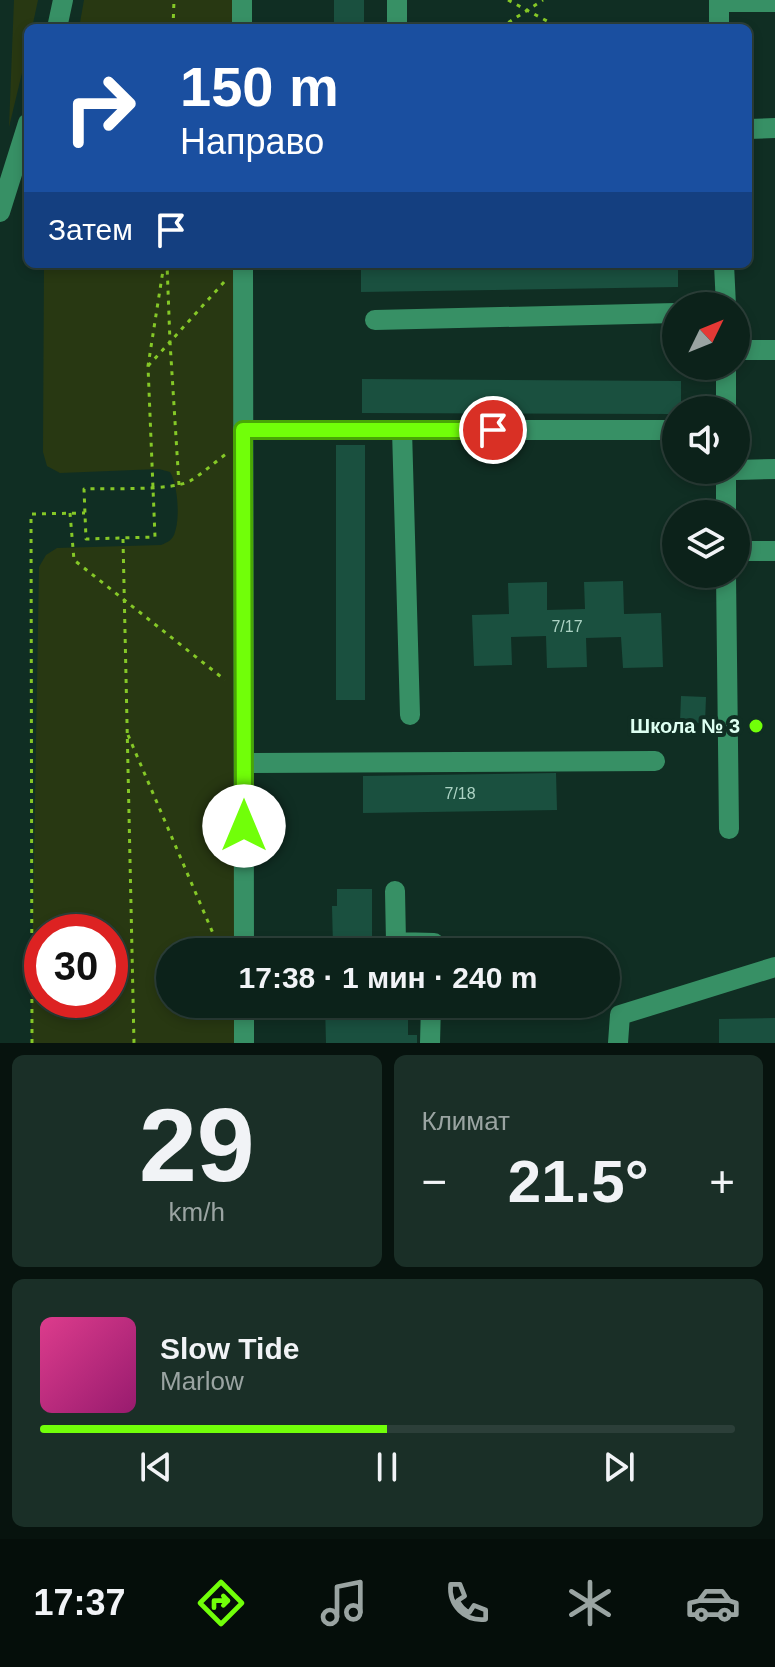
<!DOCTYPE html>
<html lang="ru">
<meta charset="utf-8">
<style>
body{margin:0;font-family:Helvetica,sans-serif;background:#1a2f27;color:#f1f3f6;height:100vh;display:flex;flex-direction:column;font-size:30px;white-space:nowrap}
*{box-sizing:border-box;margin:0}
p{font-size:26px;color:#9aa4a2}
.icon{flex:none;width:44px;height:44px;fill:none;stroke:currentColor;stroke-width:2;stroke-linecap:round;stroke-linejoin:round}
.map{position:relative;height:1043px;overflow:hidden}
.panel{display:flex;flex-direction:column;gap:12px;padding:12px;background:#07130e;flex:1}
.panel>*{flex:none}
.guide{position:absolute;left:24px;top:24px;width:728px;height:244px;border-radius:12px;box-shadow:0 4px 12px #0003,0 0 0 2px #2c3f39;background:#1a4fa0;color:#fff;overflow:hidden}
.needle{width:52px;rotate:47deg}
.buttons{position:absolute;left:662px;top:292px;display:grid;gap:16px}
.buttons a{display:grid;place-items:center;width:88px;height:88px;border-radius:50%;background:#0c221a;box-shadow:0 4px 12px #0003,0 0 0 2px #2c3f39;font-size:40px}
.speed{position:absolute;left:24px;top:914px;display:flex;gap:16px;font-size:40px;font-weight:700;text-align:center}
.speed>*{display:grid;place-content:center;width:104px;height:104px;border-radius:50%;background:#0c221a;box-shadow:0 4px 12px #0003,0 0 0 2px #2c3f39;line-height:1}
.speed .limit{border:12px solid #d22;background:#fff;color:#111}
.pin{position:absolute;display:grid;place-items:center;width:68px;height:68px;color:#fff;margin:-34px;border:4px solid #fff;border-radius:50%;box-shadow:0 2px 8px #0007}
.me{position:absolute;width:88px;margin:-44px;rotate:0deg;stroke-linejoin:round;filter:drop-shadow(0 0 6px #0008)}
.turn{display:flex;align-items:center;gap:28px;height:168px;padding:0 24px;font-size:36px}
.turn .icon{width:104px;height:104px;stroke-width:2.5}
.turn b{display:block;font-size:56px;line-height:68px}
.then{display:flex;align-items:center;height:76px;padding:0 24px;background:#0003;gap:16px;font-size:30px}
.big{font-size:60px;font-weight:700;line-height:1.1}
.panel .tile{flex:1;display:flex;flex-direction:column;justify-content:center;gap:12px;min-width:0;padding:0 28px;border-radius:12px;background:#1a2f27}
.panel .dial{align-items:center;gap:0}
.dial b{font-size:104px;line-height:1}
.song{display:flex;align-items:center;gap:24px}
.cover{width:96px;height:96px;border-radius:12px;background:linear-gradient(135deg,hsl(330 70% 55%),hsl(320 70% 35%))}
.played{height:8px;border-radius:4px;background:linear-gradient(90deg,#71ff09 50%,#2c3f39 50%)}
.keys{display:flex;justify-content:space-around;direction:ltr}
.heat{display:flex;justify-content:space-between;align-items:center;font-size:44px;direction:ltr}
.panel .tiles{flex:1;display:grid;gap:12px;grid-template-columns:1fr 1fr}
.tile:last-child{grid-column:span 2}
.trip{position:absolute;left:156px;top:938px;width:464px;height:80px;border-radius:40px;background:#0c221a;box-shadow:0 4px 12px #0003,0 0 0 2px #2c3f39;font-weight:700;line-height:80px;text-align:center}
.tab-bar{display:flex;height:128px;justify-content:space-around;align-items:center;background:#050e0a;color:#9aa4a2}
.tab-bar .icon{width:56px;height:56px}
.tab-bar .active{color:#71ff09}
.tab-bar b{font-size:36px;color:#f1f3f6}
.map>svg:first-child{display:block}
.green{fill:#283812;fill-rule:evenodd}
.building{fill:#1a503f}
.lines{fill:none;stroke-linecap:round;stroke-linejoin:round}
.path{stroke:#85c827;stroke-width:3;stroke-dasharray:4 6;stroke-linecap:butt}
.minor{stroke:#379065;stroke-width:20}
.route-casing{stroke:#49a606;stroke-width:20}
.route{stroke:#71ff09;stroke-width:14}
.poi-dot{fill:#71ff09;stroke:#102e23;stroke-width:3}
.labels{text-anchor:middle;stroke-width:8;stroke-linejoin:round;paint-order:stroke}
.number-label{font-size:16px;fill:#acd3c4}
.poi-label{font-size:20px;font-weight:bold;fill:#ddfff1;stroke:#102e23;text-anchor:end}
</style>
<div class="map">
<svg width="775" height="1043" viewBox="0 0 775 1043">
<rect width="100%" height="100%" fill="#102e23"/>
<g class="green">
<polygon points="14,0 38,0 32,28 28,28 28,48 9,127"/>
<polygon points="84,0 235,0 235,28 79,28"/>
<path d="M44,264H236L237,952H170V1004H237L238,1043H33L31,1033L39,567L46,555L57,548L161,545C168,542 173,540 175,532C180,518 178,485 170,472L159,469L60,473L47,466L43,452ZM42,932H110V1000H42Z"/>
</g>
<g class="building">
<rect x="334" y="0" width="30" height="28"/>
<polygon points="361,264 678,264 678,287 361,292"/>
<polygon points="362,379 681,381 681,410 676,410 676,414 362,413"/>
<rect x="336" y="445" width="29" height="255"/>
<polygon points="623,581 624,614 661,613 663,667 623,668 621,637 586,638 587,667 547,668 546,636 511,637 512,665 474,666 472,615 509,614 508,583 547,582 547,610 585,609 584,582"/>
<polygon points="681,696 706,697 705,723 680,723"/>
<polygon points="556,773 557,810 363,813 363,776"/>
<polygon points="337,889 372,889 372,952 337,952 337,946 333,946 332,906 337,906"/>
<polygon points="325,1004 408,1004 408,1035 417,1035 417,1043 326,1043"/>
<polygon points="775,1018 775,1043 719,1043 719,1019"/>
</g>
<g class="lines">
<g class="path">
<polyline points="508,0 560,28"/>
<polyline points="173,28 174,0"/>
<polyline points="500,28 543,0"/>
<path d="M164,264L148,366L155,537L86,539L84,489C108,488 172,491 190,481C203,473 214,463 226,454"/>
<polyline points="148,366 170,342 167,264"/>
<polyline points="179,485 170,342 225,281"/>
<polyline points="70,513 74,560 225,680"/>
<polyline points="123,539 134,1043"/>
<polyline points="128,735 221,952"/>
<polyline points="32,1043 31,514 85,513"/>
</g>
<g class="minor">
<polyline points="242,0 242,28"/>
<polyline points="397,0 397,28"/>
<polyline points="719,2 775,2"/>
<polyline points="57,28 63,0"/>
<polyline points="719,28 719,0"/>
<polyline points="748,129 775,128"/>
<polyline points="0,212 28,123"/>
<polyline points="243,264 244,952"/>
<polyline points="724,264 726,306"/>
<polyline points="375,320 676,313"/>
<polyline points="736,350 775,350"/>
<polyline points="726,366 726,410"/>
<polyline points="243,430 676,430"/>
<polyline points="402,430 410,715"/>
<polyline points="736,470 775,469"/>
<polyline points="726,514 726,470"/>
<polyline points="736,551 775,551"/>
<polyline points="726,574 729,829"/>
<polyline points="244,763 655,761"/>
<polyline points="395,891 396,942 434,943 433,952"/>
<polyline points="244,1004 244,1043"/>
<polyline points="430,1043 431,1004"/>
<polyline points="618,1043 620,1015 775,967"/>
</g>
</g>
<g class="lines">
<defs>
<polyline id="route" points="244,826 243,430 493,430"/>
</defs>
<use href="#route" class="route-casing"/>
<use href="#route" class="route"/>
</g>
<circle class="poi-dot" cx="756" cy="726" r="8"/>
<g class="labels">
<g class="number-label">
<text x="567" y="632">7/17</text>
<text x="460" y="799">7/18</text>
</g>
<g class="poi-label">
<text x="740" y="733">Школа № 3</text>
</g>
</g>
</svg>
<div class="buttons">
<a><svg class="needle" viewBox="-14 -14 28 28"><path d="M0-13l5 13h-10z" fill="#e53935"/><path d="M0 13l5-13h-10z" fill="#9aa4a2"/></svg></a>
<a><svg class="icon" aria-label="sound" viewBox="0 0 24 24"><path d="M4 9h4l5-4v14l-5-4H4zM17 9q2 3 0 6"/></svg></a>
<a><svg class="icon" aria-label="layers" viewBox="0 0 24 24"><path d="M12 4l9 5-9 5-9-5zM3 14l9 5 9-5"/></svg></a>
</div>
<div class="speed"><div class="limit">30</div></div>
<div class="pin" style="left:493px;top:430px;background:#d93025"><svg class="icon" aria-label="arrive" viewBox="0 0 24 24"><path d="M6 21V4h12l-3 4 3 4H6"/></svg></div>
<svg class="me" style="left:244px;top:826px" viewBox="-20 -20 40 40"><circle r="19" fill="#fff"/><path d="M0-13L10 11 0 6-10 11z" fill="#71ff09"/></svg>
<div class="trip">17:38 · 1 мин · 240 m</div>
<div class="guide">
<div class="turn"><svg class="icon" aria-label="right" viewBox="0 0 24 24"><path d="M7 20v-9h11M14 6l5 5-5 5"/></svg><div><b>150 m</b>Направо</div></div>
<div class="then">Затем<svg class="icon" aria-label="arrive" viewBox="0 0 24 24"><path d="M6 21V4h12l-3 4 3 4H6"/></svg></div>
</div>
</div>
<section class="panel">
<div class="tiles">
<div class="tile dial"><b>29</b><p>km/h</p></div>
<div class="tile"><p>Климат</p>
<div class="heat"><a>−</a><b class="big">21.5°</b><a>+</a></div>
</div>
<div class="tile">
<div class="song"><i class="cover"></i><div><b>Slow Tide</b><p>Marlow</p></div></div>
<div class="played"></div>
<div class="keys"><svg class="icon" aria-label="previous" viewBox="0 0 24 24"><path d="M18 5L8 12l10 7zM5 5v14"/></svg><svg class="icon" aria-label="pause" viewBox="0 0 24 24"><path d="M8 5v14M16 5v14"/></svg><svg class="icon" aria-label="next" viewBox="0 0 24 24"><path d="M6 5l10 7-10 7zM19 5v14"/></svg></div>
</div>
</div>
</section>
<nav class="tab-bar">
<b>17:37</b>
<svg class="icon active" aria-label="directions" viewBox="0 0 24 24"><path d="M12 3l9 9-9 9-9-9zM9 14v-3h6M13 9l2 2-2 2"/></svg>
<svg class="icon" aria-label="music" viewBox="0 0 24 24"><path d="M9 18V5l10-2v13"/><circle cx="6" cy="18" r="3"/><circle cx="16" cy="16" r="3"/></svg>
<svg class="icon" aria-label="phone" viewBox="0 0 24 24"><path d="M5 4h4l2 5-3 2q2 4 5 5l2-3 5 2v4C11 20 4 13 5 4z"/></svg>
<svg class="icon" aria-label="climate" viewBox="0 0 24 24"><path d="M12 3v18M4 7l16 10M4 17L20 7"/></svg>
<svg class="icon" aria-label="car" viewBox="0 0 24 24"><path d="M5 17H2v-5l4-1 3-4h7l3 4 3 1v5h-3M9 17h6M6 11h13"/><circle cx="7" cy="17" r="2"/><circle cx="17" cy="17" r="2"/></svg>
</nav>
